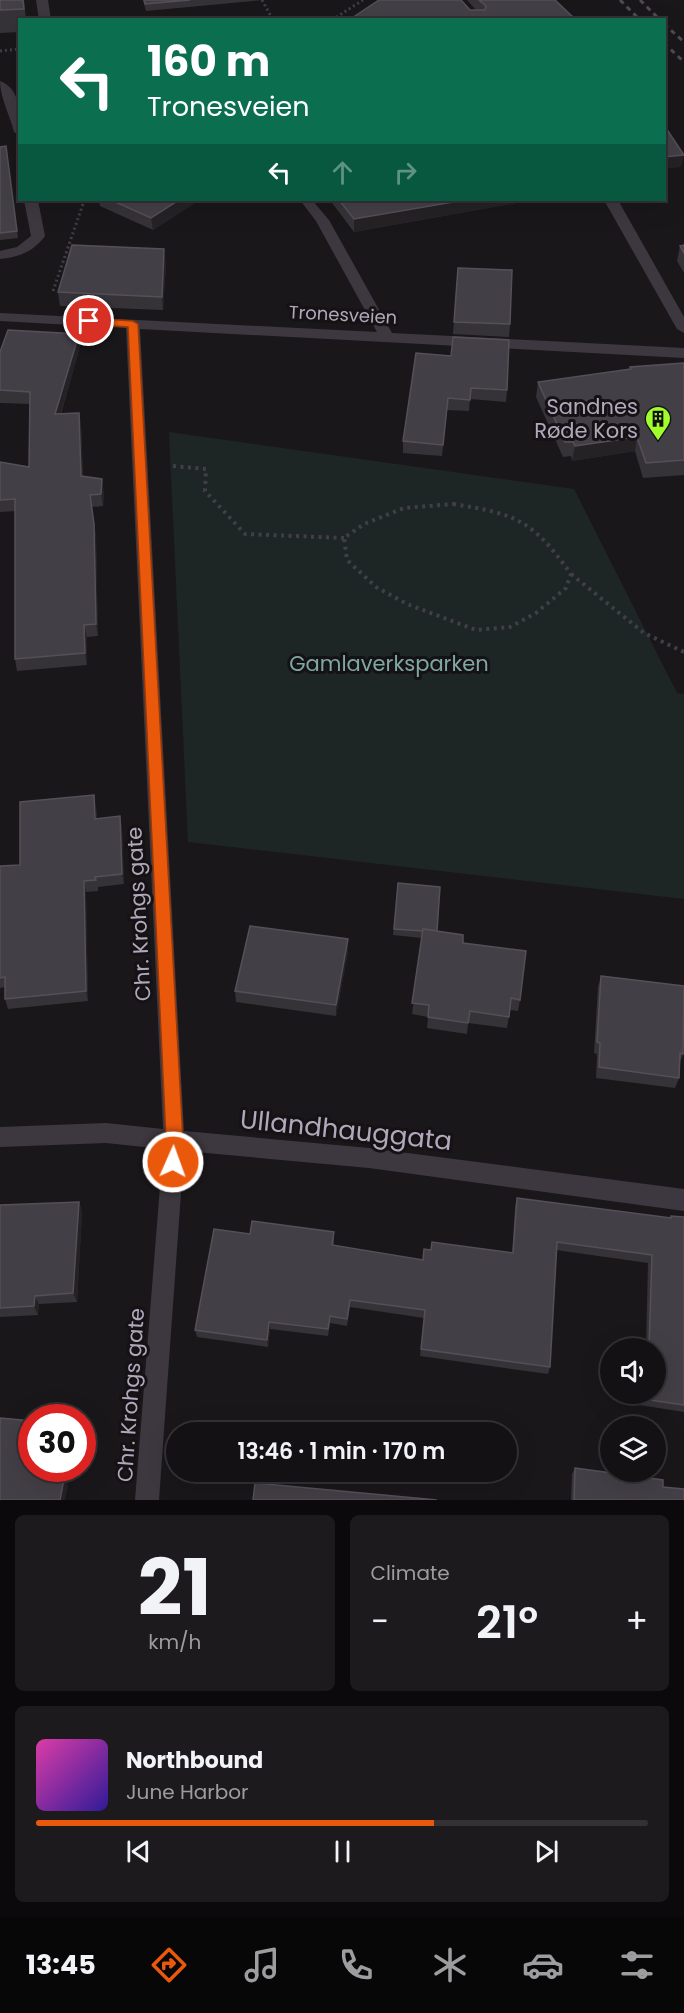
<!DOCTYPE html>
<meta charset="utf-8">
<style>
body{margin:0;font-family:Poppins,sans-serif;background:#1d1a1d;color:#f1f3f6;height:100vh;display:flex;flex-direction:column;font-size:22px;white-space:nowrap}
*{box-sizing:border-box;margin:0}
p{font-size:20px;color:#9d9da0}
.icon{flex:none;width:33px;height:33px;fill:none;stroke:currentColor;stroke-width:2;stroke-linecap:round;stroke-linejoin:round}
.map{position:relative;height:1500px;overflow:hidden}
.panel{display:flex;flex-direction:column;gap:15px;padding:15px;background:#0b090b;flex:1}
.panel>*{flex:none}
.banner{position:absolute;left:18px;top:18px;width:648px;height:183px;border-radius:0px;box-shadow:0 6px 24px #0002,0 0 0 2px #333134;background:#0b6e4f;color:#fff;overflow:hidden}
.buttons{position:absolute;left:600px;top:1338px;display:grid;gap:12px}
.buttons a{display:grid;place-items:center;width:66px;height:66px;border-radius:50%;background:#141114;box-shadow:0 6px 24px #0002,0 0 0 2px #333134;font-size:30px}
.speed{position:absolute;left:18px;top:1404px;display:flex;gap:12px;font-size:30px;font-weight:700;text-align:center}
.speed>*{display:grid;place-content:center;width:78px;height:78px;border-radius:50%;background:#141114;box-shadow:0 6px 24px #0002,0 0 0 2px #333134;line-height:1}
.speed .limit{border:9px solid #d22;background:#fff;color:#111}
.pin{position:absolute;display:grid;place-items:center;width:51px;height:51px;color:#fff;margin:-26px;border:3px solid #fff;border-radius:50%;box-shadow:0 2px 6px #0007}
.me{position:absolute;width:66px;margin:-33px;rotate:2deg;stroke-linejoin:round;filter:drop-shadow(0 0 4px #0008)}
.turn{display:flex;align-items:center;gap:21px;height:126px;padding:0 30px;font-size:27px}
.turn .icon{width:78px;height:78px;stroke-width:2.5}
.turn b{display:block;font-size:42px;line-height:51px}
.lanes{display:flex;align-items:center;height:57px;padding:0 30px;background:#0003;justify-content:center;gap:30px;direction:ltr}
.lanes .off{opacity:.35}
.big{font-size:45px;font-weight:600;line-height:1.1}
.panel .widget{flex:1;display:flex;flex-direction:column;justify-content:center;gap:9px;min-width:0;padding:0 21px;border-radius:9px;background:#1d1a1d}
.panel .dial{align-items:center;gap:0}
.dial b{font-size:78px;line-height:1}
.song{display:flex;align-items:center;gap:18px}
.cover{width:72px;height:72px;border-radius:9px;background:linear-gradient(135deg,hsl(320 70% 55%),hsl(250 70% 35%))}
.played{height:6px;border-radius:3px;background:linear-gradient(90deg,#ea580c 65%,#333134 65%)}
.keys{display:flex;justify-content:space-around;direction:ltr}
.heat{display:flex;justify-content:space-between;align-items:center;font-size:33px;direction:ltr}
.panel .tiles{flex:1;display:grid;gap:15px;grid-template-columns:1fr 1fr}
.widget:last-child{grid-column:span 2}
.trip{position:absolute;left:166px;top:1422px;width:351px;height:60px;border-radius:30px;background:#141114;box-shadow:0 6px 24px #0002,0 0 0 2px #333134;font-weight:600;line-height:60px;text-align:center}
.menu{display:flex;height:96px;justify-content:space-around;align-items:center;background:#080708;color:#9d9da0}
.menu .icon{width:42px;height:42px}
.menu .current{color:#ea580c}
.menu b{font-size:27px;color:#f1f3f6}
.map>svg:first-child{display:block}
.green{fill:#1d2625}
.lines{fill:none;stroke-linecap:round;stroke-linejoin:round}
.path-far1{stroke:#423e47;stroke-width:3;stroke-dasharray:2 3;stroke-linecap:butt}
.path{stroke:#423e47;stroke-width:4;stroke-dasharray:3 4.5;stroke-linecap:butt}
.service{fill:#3d383f;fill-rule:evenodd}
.minor{fill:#3d383f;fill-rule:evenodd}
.tertiary{fill:#3d383f;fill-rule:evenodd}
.rail{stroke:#504b55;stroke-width:3;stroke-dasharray:5 4.5;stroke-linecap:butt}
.wall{fill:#363338}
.shaded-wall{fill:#252226}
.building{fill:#433f46;stroke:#555058;stroke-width:1.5}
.route{fill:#ea580c;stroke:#983908;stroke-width:1.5}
.labels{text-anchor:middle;stroke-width:6;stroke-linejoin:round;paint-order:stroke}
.far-street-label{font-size:18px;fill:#b1a8bb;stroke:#151215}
.poi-label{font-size:21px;fill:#b1a8bb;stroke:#151215;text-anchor:end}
.park-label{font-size:21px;fill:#7ea8a1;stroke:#151215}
.street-label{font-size:21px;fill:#b1a8bb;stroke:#151215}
.near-street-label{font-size:26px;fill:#b1a8bb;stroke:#151215}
</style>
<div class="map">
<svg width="684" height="1500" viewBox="0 0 684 1500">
<rect width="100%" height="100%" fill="#1a171a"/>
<polygon class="green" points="169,432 574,489 677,693 684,694 684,899 188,842"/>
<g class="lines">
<g class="path-far1">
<polyline points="262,0 273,20"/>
<polyline points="332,20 363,0"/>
<polyline points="0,51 20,49"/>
<polyline points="53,291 83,204 87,200"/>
</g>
<g class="path">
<polyline points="173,466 206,469 205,491 245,534 344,538"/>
<path d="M453,504C517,514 532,520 571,574L566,588L536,613L510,627L476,630L407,604L376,587L347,560L344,538L364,524L404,508Z"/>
<polyline points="571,574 644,633 684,652"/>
</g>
<g class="service">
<polygon points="36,0 48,0 51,20 39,20"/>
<path d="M0,81C22,89 20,117 20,136L14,132C10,116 0,97 0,81Z"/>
<path d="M24,200H38L45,236C33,252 19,257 0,259V251L17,247L31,236Z"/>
</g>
<polygon class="minor" points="300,200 312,200 329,220 392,333 684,348 684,358 140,329 184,1131 369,1148 684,1189 684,1211 369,1168 184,1151 159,1500 135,1500 163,1149 106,1143 0,1147 0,1127 106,1123 163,1129 126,328 0,321 0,313 377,332 316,221"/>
<polygon class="tertiary" points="604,200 618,200 684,317 684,333 677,329"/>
<g class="rail">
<polyline points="620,0 640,20"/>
<polyline points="640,0 660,20"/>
<polyline points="664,24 684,42"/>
<polyline points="664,43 684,62"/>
</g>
</g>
<g class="wall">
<polygon points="0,0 24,0 26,20 20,20 20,32 0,33"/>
<polygon points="143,0 263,0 146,11"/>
<polygon points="467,0 555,0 576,20 349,20 476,10"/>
<polygon points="0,147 7,153 18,238 0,240"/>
<polygon points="99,200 199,200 153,230 100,206"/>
<polygon points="330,200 533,200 354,232"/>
<polygon points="684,245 684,273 677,261 680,246"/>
<polygon points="166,263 163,310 60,306 58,292"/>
<polygon points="458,268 510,324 509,337 453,334"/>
<polygon points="80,346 61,414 79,413 81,425 83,476 104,492 103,506 92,507 96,536 98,636 87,637 87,665 17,671 15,659 15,511 0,512 0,462 29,467 30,404 0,403 0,352"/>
<polygon points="416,353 507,390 506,402 470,399 469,411 447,410 442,456 403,453 403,441"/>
<polygon points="684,363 684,475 643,478 635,451 572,461 571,456 563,457 536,397 538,382 630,370 630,367"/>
<polygon points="96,806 97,819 120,816 122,827 124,884 98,887 98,891 86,892 88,1001 8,1009 5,999 5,987 0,988 0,866 20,865"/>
<polygon points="398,883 437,931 463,943 520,1000 518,1011 510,1010 507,1028 468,1023 467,1034 427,1028 428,1017 412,1014 422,938 393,935"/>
<polygon points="348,939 348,951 336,1016 236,1002 235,991"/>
<polygon points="601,976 683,1054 680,1062 679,1078 675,1088 596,1078 597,1054 594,1053 598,987"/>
<polygon points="517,1198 670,1218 671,1216 684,1217 684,1412 633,1404 633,1394 656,1394 656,1348 646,1348 648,1263 556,1250 550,1367 548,1374 420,1356 424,1318 350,1307 347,1326 330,1323 328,1336 270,1329 268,1347 197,1337 195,1330 250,1234 334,1232 334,1246 423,1260 431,1250 512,1253 515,1207"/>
<polygon points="79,1202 82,1212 77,1302 39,1304 38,1315 0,1317 0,1205"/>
<polygon points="575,1468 663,1487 684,1500 571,1500 572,1474"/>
</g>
<g class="shaded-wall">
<polygon points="684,155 681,167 664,169 664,157"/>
<polygon points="179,200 199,200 153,230 151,218"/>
<polygon points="465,200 533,200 354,232 354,219"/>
<polygon points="164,249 166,263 163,310 162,297"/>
<polygon points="79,334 80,346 57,426 55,414"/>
<polygon points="79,413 81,425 83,488 81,476"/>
<polygon points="637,437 635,451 572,461 575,446"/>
<polygon points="102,479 104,492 103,506 101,494"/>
<polygon points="90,495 96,536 98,636 96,624"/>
<polygon points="84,625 87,637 87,665 85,653"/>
<polygon points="94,795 96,806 97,829 95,819"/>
<polygon points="120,816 122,827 124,884 122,874"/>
<polygon points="84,881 86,892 88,1001 86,991"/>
<polygon points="348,939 348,951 336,1016 336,1005"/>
<polygon points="79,1202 82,1212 77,1302 73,1293"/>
<polygon points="35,1296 39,1304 38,1315 34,1306"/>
<polygon points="269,1322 270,1329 268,1347 267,1340"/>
<polygon points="55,1468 60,1468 57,1484 54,1478"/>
<polygon points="64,1479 68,1486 65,1500 60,1500"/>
</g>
<g class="building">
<polygon points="0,0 23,0 24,9 0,10"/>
<polygon points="144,0 190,0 145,4"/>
<polygon points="379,0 461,0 470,10 485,10 486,6 479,0 555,0 576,20 349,20"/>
<polygon points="664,125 684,155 664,157"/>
<polygon points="6,146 17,231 0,233 0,147"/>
<polygon points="111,200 179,200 151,218"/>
<polygon points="339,200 465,200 354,219"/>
<polygon points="72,245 164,249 162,297 58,292"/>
<polygon points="684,245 684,253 680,246"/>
<polygon points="458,268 512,270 510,324 454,322"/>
<polygon points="8,330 79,334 55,414 79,413 81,476 102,479 101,494 90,495 94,524 96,624 84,625 85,653 15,659 15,499 0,500 0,462 29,467 30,392 0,390 0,352"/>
<polygon points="453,337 509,340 507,390 471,388 470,400 448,398 443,445 403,441 416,353 451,356"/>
<polygon points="684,363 684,460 646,463 637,437 575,446 573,442 565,442 538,382 631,369 630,367"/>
<polygon points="94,795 95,819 120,816 122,874 95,877 96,880 84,881 86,991 5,999 5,977 0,978 0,866 20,865 20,802"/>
<polygon points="398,883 440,887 437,931 423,929 423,931 394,929"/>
<polygon points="250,926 348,939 336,1005 235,991"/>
<polygon points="423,929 463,935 463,943 526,951 520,1000 511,998 509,1017 470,1011 468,1023 428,1017 429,1005 412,1003"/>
<polygon points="601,976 684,986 683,1054 680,1053 679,1078 599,1067 600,1043 597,1042"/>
<polygon points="517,1198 671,1218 671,1216 684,1217 684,1405 636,1398 636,1394 656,1394 656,1348 649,1348 652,1255 557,1242 550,1367 421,1349 425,1310 350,1300 347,1319 330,1316 328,1329 269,1322 267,1340 195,1330 214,1229 250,1234 252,1221 334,1232 332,1245 423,1260 424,1249 431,1250 432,1242 513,1253"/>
<polygon points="79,1202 73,1293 35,1296 34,1306 0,1308 0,1205"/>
<polygon points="0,1418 32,1421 32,1468 55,1468 54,1478 64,1479 60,1500 0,1500"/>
<polygon points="575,1468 663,1480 663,1487 684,1489 684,1500 574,1500"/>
<polygon points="255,1483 437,1500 253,1500"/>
</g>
<polygon class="route" points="89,318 133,321 138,324 183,1140 179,1168 173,1170 167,1168 165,1162 166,1140 128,327 85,324 85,319"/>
<defs>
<symbol id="building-pin" viewBox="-11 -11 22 30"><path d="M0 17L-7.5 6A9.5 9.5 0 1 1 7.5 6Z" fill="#a0ff2b" stroke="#151215"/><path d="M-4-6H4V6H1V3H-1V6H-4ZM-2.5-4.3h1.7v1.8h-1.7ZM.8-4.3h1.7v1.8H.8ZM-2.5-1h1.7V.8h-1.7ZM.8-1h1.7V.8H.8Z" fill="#111"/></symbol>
</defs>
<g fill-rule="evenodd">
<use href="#building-pin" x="643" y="404" width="30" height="40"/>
</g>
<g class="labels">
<g class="far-street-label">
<text transform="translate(343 315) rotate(3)" y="6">Tronesveien</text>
</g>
<g class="poi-label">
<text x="638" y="414">Sandnes<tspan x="638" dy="24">Røde Kors</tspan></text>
</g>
<g class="park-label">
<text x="389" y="671">Gamlaverksparken</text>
</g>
<g class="street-label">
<text transform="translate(139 914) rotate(-93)" y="7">Chr. Krohgs gate</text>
<text transform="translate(131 1395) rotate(-86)" y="7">Chr. Krohgs gate</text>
</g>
<g class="near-street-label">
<text transform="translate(346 1130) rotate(6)" y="9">Ullandhauggata</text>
</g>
</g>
</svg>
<div class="buttons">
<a><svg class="icon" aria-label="sound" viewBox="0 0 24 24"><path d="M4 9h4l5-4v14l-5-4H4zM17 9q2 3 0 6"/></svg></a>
<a><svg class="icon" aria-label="layers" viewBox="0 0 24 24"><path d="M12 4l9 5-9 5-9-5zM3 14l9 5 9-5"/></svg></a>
</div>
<div class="speed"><div class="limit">30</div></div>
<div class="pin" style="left:89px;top:321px;background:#d93025"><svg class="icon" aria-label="arrive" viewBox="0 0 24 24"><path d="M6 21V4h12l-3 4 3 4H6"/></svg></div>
<svg class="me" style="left:173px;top:1162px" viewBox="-20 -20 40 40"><circle r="17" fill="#ea580c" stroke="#fff" stroke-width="3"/><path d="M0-11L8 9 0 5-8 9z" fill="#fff"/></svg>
<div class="trip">13:46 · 1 min · 170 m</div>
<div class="banner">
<div class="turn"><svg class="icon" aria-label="left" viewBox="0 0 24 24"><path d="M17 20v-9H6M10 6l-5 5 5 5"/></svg><div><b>160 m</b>Tronesveien</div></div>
<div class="lanes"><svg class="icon" aria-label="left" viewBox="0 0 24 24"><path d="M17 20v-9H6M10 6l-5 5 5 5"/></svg><svg class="icon off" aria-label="ahead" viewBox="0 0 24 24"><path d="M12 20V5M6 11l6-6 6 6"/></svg><svg class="icon off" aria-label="right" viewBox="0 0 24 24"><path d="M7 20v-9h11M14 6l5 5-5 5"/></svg></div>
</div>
</div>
<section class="panel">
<div class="tiles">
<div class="widget dial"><b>21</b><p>km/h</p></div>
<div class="widget"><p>Climate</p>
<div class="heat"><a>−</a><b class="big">21°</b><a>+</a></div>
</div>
<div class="widget">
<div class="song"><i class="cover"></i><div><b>Northbound</b><p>June Harbor</p></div></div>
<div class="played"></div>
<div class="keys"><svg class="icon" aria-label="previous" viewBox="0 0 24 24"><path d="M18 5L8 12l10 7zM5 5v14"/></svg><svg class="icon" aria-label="pause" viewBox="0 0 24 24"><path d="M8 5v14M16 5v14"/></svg><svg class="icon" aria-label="next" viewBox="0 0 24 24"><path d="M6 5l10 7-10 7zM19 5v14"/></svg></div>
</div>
</div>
</section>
<nav class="menu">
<b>13:45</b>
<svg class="icon current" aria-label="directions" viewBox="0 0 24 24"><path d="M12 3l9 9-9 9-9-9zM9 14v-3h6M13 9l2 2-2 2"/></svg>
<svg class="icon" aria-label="music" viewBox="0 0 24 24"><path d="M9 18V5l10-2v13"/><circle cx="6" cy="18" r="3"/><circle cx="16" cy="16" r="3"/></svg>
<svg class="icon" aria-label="phone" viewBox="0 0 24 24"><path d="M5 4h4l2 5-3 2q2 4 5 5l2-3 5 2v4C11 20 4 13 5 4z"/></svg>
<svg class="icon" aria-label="climate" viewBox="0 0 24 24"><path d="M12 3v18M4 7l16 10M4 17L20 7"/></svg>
<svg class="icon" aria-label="car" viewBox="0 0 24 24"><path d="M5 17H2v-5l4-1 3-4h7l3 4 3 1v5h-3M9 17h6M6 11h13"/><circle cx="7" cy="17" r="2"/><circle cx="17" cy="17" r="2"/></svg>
<svg class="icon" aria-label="filters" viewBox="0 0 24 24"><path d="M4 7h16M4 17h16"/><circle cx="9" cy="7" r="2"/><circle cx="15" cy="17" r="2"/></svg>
</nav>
